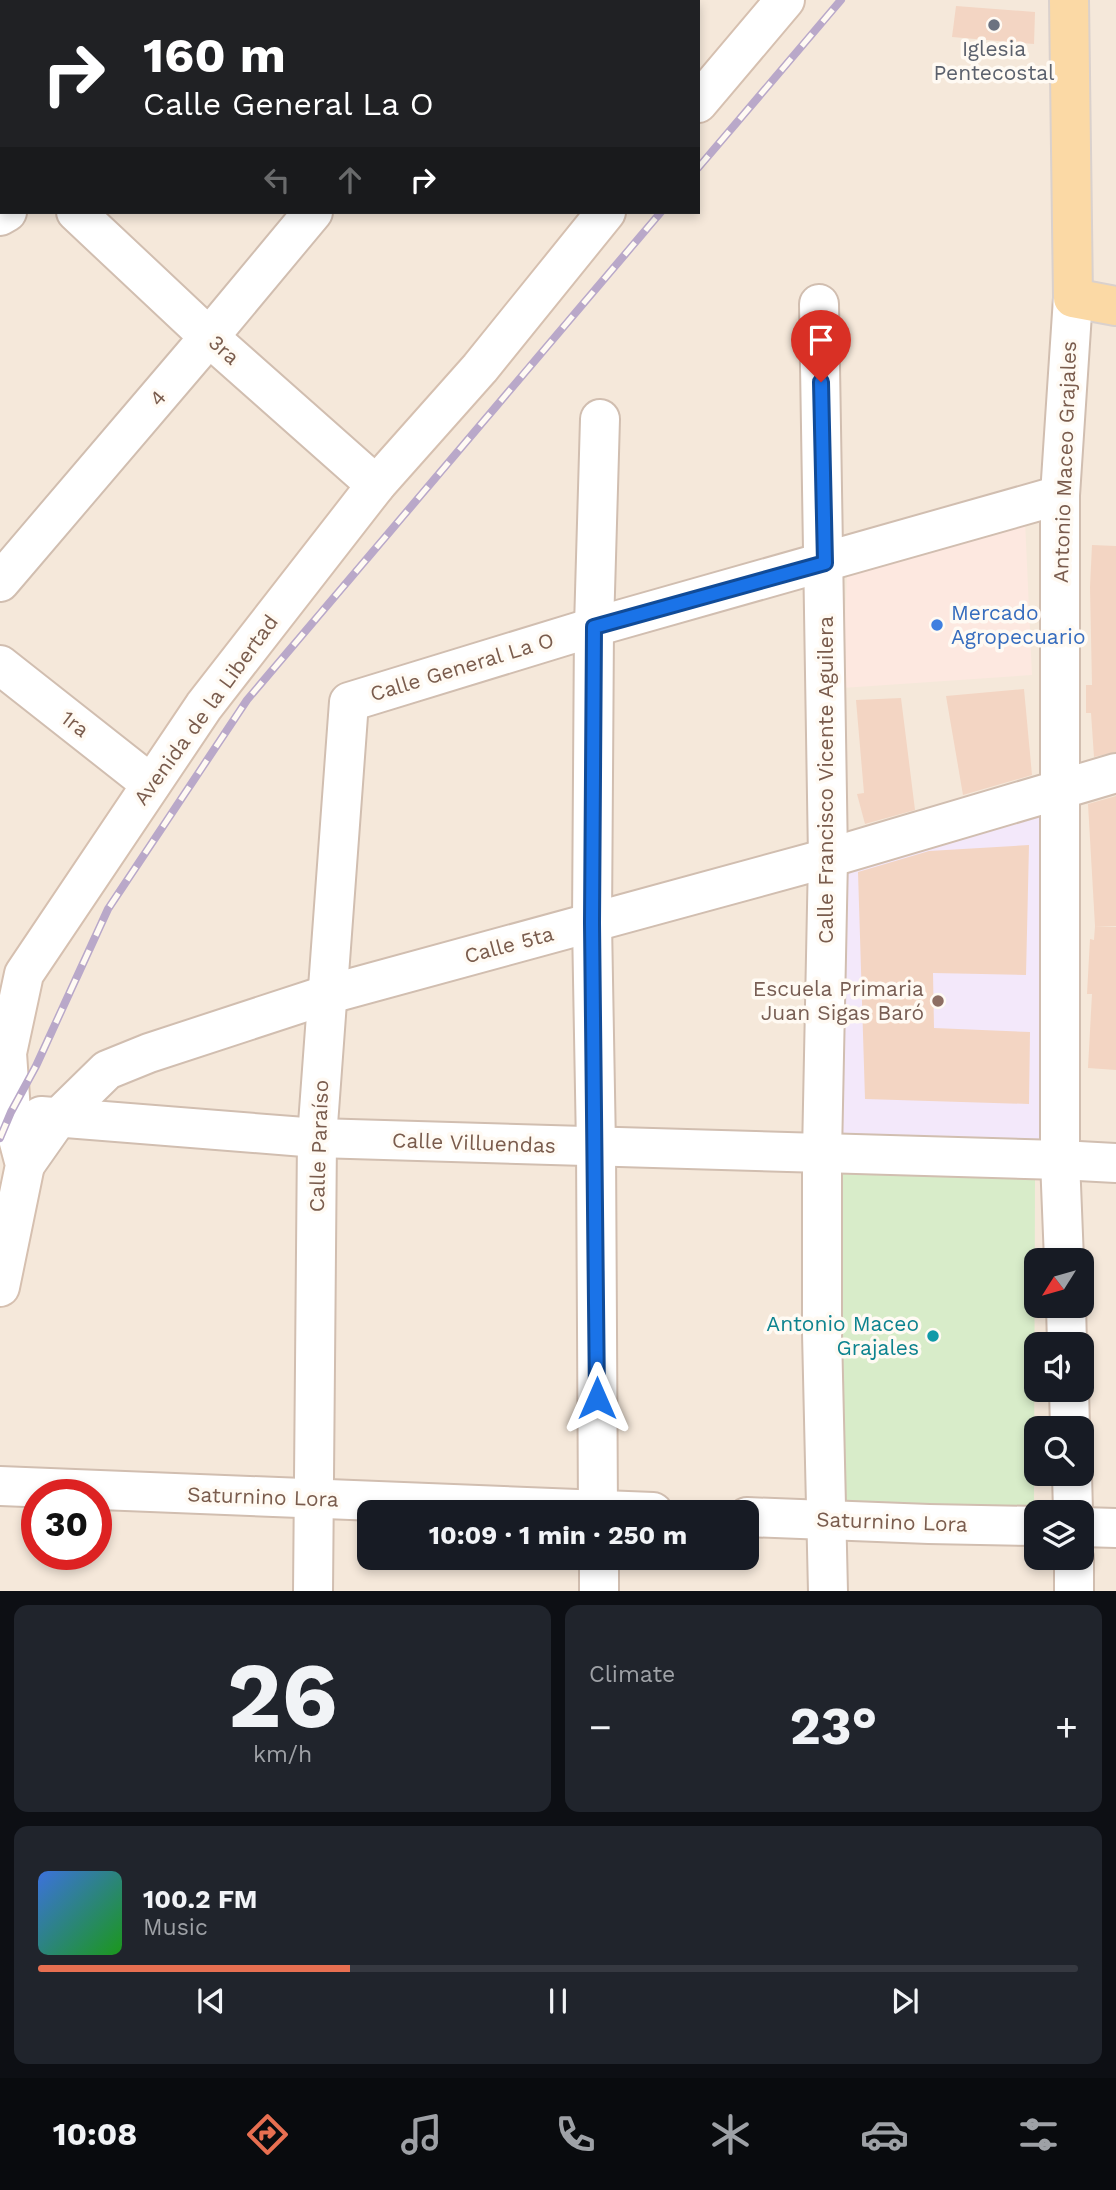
<!DOCTYPE html>
<meta charset="utf-8">
<style>
body{margin:0;font-family:"Work Sans",sans-serif;background:#20242c;color:#f1f3f6;height:100vh;display:flex;flex-direction:column;font-size:26px;white-space:nowrap}
*{box-sizing:border-box;margin:0}
p{font-size:23px;color:#9ea1a6}
.icon{flex:none;width:38px;height:38px;fill:none;stroke:currentColor;stroke-width:2;stroke-linecap:round;stroke-linejoin:round}
.map{position:relative;height:1591px;overflow:hidden}
.panel{display:flex;flex-direction:column;gap:14px;padding:14px;background:#0d0f14;flex:1}
.panel>*{flex:none}
.top-card{position:absolute;left:0px;top:0px;width:700px;height:214px;box-shadow:0 4px 10px #0003;background:#202124;color:#fff;overflow:hidden}
.needle{width:46px;rotate:233deg}
.fabs{position:absolute;left:1024px;top:1248px;display:grid;gap:14px}
.fabs a{display:grid;place-items:center;width:70px;height:70px;border-radius:14px;background:#171b24;box-shadow:0 4px 10px #0003;font-size:35px}
.speed{position:absolute;left:21px;top:1479px;display:flex;gap:14px;font-size:35px;font-weight:700;text-align:center}
.speed>*{display:grid;place-content:center;width:91px;height:91px;border-radius:50%;background:#171b24;box-shadow:0 4px 10px #0003;line-height:1}
.speed .limit{border:10px solid #d22;background:#fff;color:#111}
.pin{position:absolute;display:grid;place-items:center;width:60px;height:60px;color:#fff;margin:-72px -30px;border-radius:50% 50% 50% 0;rotate:-45deg;box-shadow:0 0 7px #0007}
.pin .icon{rotate:45deg}
.me{position:absolute;width:77px;margin:-38px;rotate:0deg;stroke-linejoin:round;filter:drop-shadow(0 0 5px #0008)}
.turn{display:flex;align-items:center;gap:24px;height:147px;padding:0 28px;font-size:32px}
.turn .icon{width:91px;height:91px;stroke-width:2.5}
.turn b{display:block;font-size:49px;line-height:60px}
.lanes{display:flex;align-items:center;height:66px;padding:0 28px;background:#0003;justify-content:center;gap:35px;direction:ltr}
.lanes .off{opacity:.35}
.big{font-size:52px;font-weight:700;line-height:1.1}
.panel .card{flex:1;display:flex;flex-direction:column;justify-content:center;gap:10px;min-width:0;padding:0 24px;border-radius:14px;background:#20242c}
.panel .dial{align-items:center;gap:0}
.dial b{font-size:91px;line-height:1}
.song{display:flex;align-items:center;gap:21px}
.cover{width:84px;height:84px;border-radius:10px;background:linear-gradient(135deg,hsl(220 70% 55%),hsl(120 70% 35%))}
.played{height:7px;border-radius:4px;background:linear-gradient(90deg,#e76f51 30%,#363941 30%)}
.keys{display:flex;justify-content:space-around;direction:ltr}
.heat{display:flex;justify-content:space-between;align-items:center;font-size:38px;direction:ltr}
.panel .tiles{flex:1;display:grid;gap:14px;grid-template-columns:1fr 1fr}
.card:last-child{grid-column:span 2}
.trip{position:absolute;left:357px;top:1500px;width:402px;height:70px;border-radius:14px;background:#171b24;box-shadow:0 4px 10px #0003;font-weight:700;line-height:70px;text-align:center}
.dock{display:flex;height:112px;justify-content:space-around;align-items:center;background:#090b0e;color:#9ea1a6}
.dock .icon{width:49px;height:49px}
.dock .active{color:#e76f51}
.dock b{font-size:32px;color:#f1f3f6}
.map>svg:first-child{display:block}
.residential{fill:#f5e8da;fill-rule:evenodd}
.commercial{fill:#fde8e0}
.education{fill:#f3e8fa}
.green{fill:#d8ecc9}
.lines{fill:none;stroke-linecap:round;stroke-linejoin:round}
.stream{stroke:#a5d3da;stroke-width:10}
.building{fill:#f3d5c3}
.minor-casing{stroke:#d1beb0;stroke-width:42}
.tertiary-casing{stroke:#d1beb0;stroke-width:42}
.secondary-casing{stroke:#d6c0b0;stroke-width:42}
.primary-casing{stroke:#dad1cd;stroke-width:42}
.minor{stroke:#fff;stroke-width:38}
.tertiary{stroke:#fff;stroke-width:38}
.secondary{stroke:#fff;stroke-width:38}
.primary{stroke:#fbd9a5;stroke-width:38}
.rail-casing{stroke:#b9a8c9;stroke-width:8}
.rail{stroke:#fffaf3;stroke-width:5;stroke-dasharray:16;stroke-linecap:butt}
.route-casing{stroke:#114b97;stroke-width:18}
.route{stroke:#1a73e8;stroke-width:12}
.worship-dot{fill:#6b7280;stroke:#fffaf3;stroke-width:2.5}
.shop-dot{fill:#3f7fe0;stroke:#fffaf3;stroke-width:2.5}
.education-dot{fill:#8d6e63;stroke:#fffaf3;stroke-width:2.5}
.culture-dot{fill:#0f9aa8;stroke:#fffaf3;stroke-width:2.5}
.labels{text-anchor:middle;stroke-width:7;stroke-linejoin:round;paint-order:stroke}
.worship-label{font-size:21px;fill:#5b616d;stroke:#fffaf3}
.street-label{font-size:21px;fill:#7a5c4d;stroke:#fffaf3}
.shop-label{font-size:21px;fill:#366cbe;stroke:#fffaf3;text-anchor:start}
.education-label{font-size:21px;fill:#785e54;stroke:#fffaf3;text-anchor:end}
.culture-label{font-size:21px;fill:#0d838f;stroke:#fffaf3;text-anchor:end}
</style>
<div class="map">
<svg width="1116" height="1592" viewBox="0 0 1116 1592">
<rect width="100%" height="100%" fill="#fdf6ec"/>
<path class="residential" d="M0,0H1116V1591L0,1592ZM2,2H698V212H2ZM1036,1260H1082V1306H1036ZM1036,1344H1082V1390H1036ZM1036,1428H1082V1474H1036ZM37,1494H96V1554H37ZM369,1512H747V1558H369ZM1036,1512H1082V1558H1036Z"/>
<polygon class="commercial" points="1025,520 1032,675 842,688 847,574"/>
<polygon class="education" points="1039,807 1040,1139 829,1141 841,863"/>
<polygon class="green" points="834,1170 1035,1177 1034,1510 831,1507"/>
<g class="lines">
<g class="stream">
<polyline points="66,2 68,0"/>
<polyline points="0,30 2,29"/>
</g>
</g>
<g class="building">
<polygon points="956,6 1035,12 1034,44 952,37"/>
<polygon points="1092,545 1116,546 1116,752 1094,757 1091,713 1086,713 1086,685 1092,685 1090,587"/>
<polygon points="1024,689 1032,775 963,795 946,696"/>
<polygon points="901,698 915,810 865,824 857,794 864,793 856,700"/>
<polygon points="1116,796 1116,926 1095,926 1088,804"/>
<polygon points="1029,845 1026,975 933,973 934,1028 1030,1032 1029,1104 865,1099 858,872 929,851"/>
<polygon points="1095,926 1116,927 1116,1070 1088,1068 1092,994 1087,994 1090,939 1094,940"/>
</g>
<g class="lines">
<defs>
<g id="minor">
<polyline points="255,2 257,0"/>
<polyline points="486,2 488,0"/>
<polyline points="0,181 2,181"/>
<polyline points="76,212 209,337 376,485"/>
<polyline points="0,216 7,212"/>
<polyline points="819,304 828,858 822,1154 822,1333 828,1592"/>
<polyline points="0,582 209,337 313,212"/>
<polyline points="0,665 151,784"/>
<polyline points="41,1116 317,1138 1060,1160 1116,1163"/>
<polyline points="25,1165 58,1118 107,1070 149,1053 326,995 828,858 1116,773"/>
<polyline points="598,1512 596,1147 592,923 594,627 600,419"/>
<polyline points="599,1558 599,1592"/>
<polyline points="313,1592 317,1138 349,702 594,627 1060,495"/>
</g>
<g id="tertiary">
<polyline points="391,0 393,2"/>
<polyline points="1064,1260 1060,1160 1060,495 1073,298"/>
<polyline points="1066,1306 1067,1344"/>
<polyline points="1069,1390 1070,1428"/>
<polyline points="1072,1474 1073,1512"/>
<polyline points="0,1486 653,1512"/>
<polyline points="747,1517 929,1524 1036,1526"/>
<polyline points="1082,1527 1116,1528"/>
<polyline points="1074,1592 1074,1558"/>
</g>
<g id="secondary">
<polyline points="698,103 785,0"/>
<polyline points="0,1287 25,1165 11,1112 7,1053 24,974 204,706 376,485 480,368 606,212"/>
</g>
<polyline id="primary" points="1069,0 1073,298 1116,306"/>
</defs>
<use href="#minor" class="minor-casing"/>
<use href="#tertiary" class="tertiary-casing"/>
<use href="#secondary" class="secondary-casing"/>
<use href="#primary" class="primary-casing"/>
<use href="#minor" class="minor"/>
<use href="#tertiary" class="tertiary"/>
<use href="#secondary" class="secondary"/>
<use href="#primary" class="primary"/>
<defs>
<g id="rail">
<polyline points="698,168 841,0"/>
<polyline points="0,1138 11,1112 36,1066 108,909 247,700 661,212"/>
</g>
</defs>
<use href="#rail" class="rail-casing"/>
<use href="#rail" class="rail"/>
</g>
<g class="lines">
<defs>
<polyline id="route" points="597,1398 592,923 594,627 825,563 821,382"/>
</defs>
<use href="#route" class="route-casing"/>
<use href="#route" class="route"/>
</g>
<circle class="worship-dot" cx="994" cy="25" r="7"/>
<circle class="shop-dot" cx="937" cy="625" r="7"/>
<circle class="education-dot" cx="938" cy="1001" r="7"/>
<circle class="culture-dot" cx="933" cy="1336" r="7"/>
<g class="labels">
<g class="worship-label">
<text x="994" y="56">Iglesia<tspan x="994" dy="24">Pentecostal</tspan></text>
</g>
<g class="street-label">
<text transform="translate(224 350) rotate(42)" y="7">3ra</text>
<text transform="translate(158 398) rotate(-49)" y="7">4</text>
<text transform="translate(1065 462) rotate(-88)" y="7">Antonio Maceo Grajales</text>
<text transform="translate(462 667) rotate(-17)" y="7">Calle General La O</text>
<text transform="translate(206 710) rotate(-54)" y="7">Avenida de la Libertad</text>
<text transform="translate(75 724) rotate(38)" y="7">1ra</text>
<text transform="translate(826 780) rotate(-90)" y="7">Calle Francisco Vicente Aguilera</text>
<text transform="translate(509 945) rotate(-15)" y="7">Calle 5ta</text>
<text transform="translate(474 1143) rotate(2)" y="7">Calle Villuendas</text>
<text transform="translate(319 1146) rotate(-88)" y="7">Calle Paraíso</text>
<text transform="translate(263 1497) rotate(2)" y="7">Saturnino Lora</text>
<text transform="translate(892 1522) rotate(2)" y="7">Saturnino Lora</text>
</g>
<g class="shop-label">
<text x="951" y="620">Mercado<tspan x="951" dy="24">Agropecuario</tspan></text>
</g>
<g class="education-label">
<text x="924" y="996">Escuela Primaria<tspan x="924" dy="24">Juan Sigas Baró</tspan></text>
</g>
<g class="culture-label">
<text x="919" y="1331">Antonio Maceo<tspan x="919" dy="24">Grajales</tspan></text>
</g>
</g>
</svg>
<div class="fabs">
<a><svg class="needle" viewBox="-14 -14 28 28"><path d="M0-13l5 13h-10z" fill="#e53935"/><path d="M0 13l5-13h-10z" fill="#9ea1a6"/></svg></a>
<a><svg class="icon" aria-label="sound" viewBox="0 0 24 24"><path d="M4 9h4l5-4v14l-5-4H4zM17 9q2 3 0 6"/></svg></a>
<a><svg class="icon" aria-label="search" viewBox="0 0 24 24"><circle cx="10" cy="10" r="6"/><path d="M15 15l6 6"/></svg></a>
<a><svg class="icon" aria-label="layers" viewBox="0 0 24 24"><path d="M12 4l9 5-9 5-9-5zM3 14l9 5 9-5"/></svg></a>
</div>
<div class="speed"><div class="limit">30</div></div>
<div class="pin" style="left:821px;top:382px;background:#d93025"><svg class="icon" aria-label="arrive" viewBox="0 0 24 24"><path d="M6 21V4h12l-3 4 3 4H6"/></svg></div>
<svg class="me" style="left:597px;top:1398px" viewBox="-20 -20 40 40"><path d="M0-17L14 15 0 8-14 15z" fill="#1a73e8" stroke="#fff" stroke-width="4"/></svg>
<div class="trip">10:09 · 1 min · 250 m</div>
<div class="top-card">
<div class="turn"><svg class="icon" aria-label="right" viewBox="0 0 24 24"><path d="M7 20v-9h11M14 6l5 5-5 5"/></svg><div><b>160 m</b>Calle General La O</div></div>
<div class="lanes"><svg class="icon off" aria-label="left" viewBox="0 0 24 24"><path d="M17 20v-9H6M10 6l-5 5 5 5"/></svg><svg class="icon off" aria-label="ahead" viewBox="0 0 24 24"><path d="M12 20V5M6 11l6-6 6 6"/></svg><svg class="icon" aria-label="right" viewBox="0 0 24 24"><path d="M7 20v-9h11M14 6l5 5-5 5"/></svg></div>
</div>
</div>
<section class="panel">
<div class="tiles">
<div class="card dial"><b>26</b><p>km/h</p></div>
<div class="card"><p>Climate</p>
<div class="heat"><a>−</a><b class="big">23°</b><a>+</a></div>
</div>
<div class="card">
<div class="song"><i class="cover"></i><div><b>100.2 FM</b><p>Music</p></div></div>
<div class="played"></div>
<div class="keys"><svg class="icon" aria-label="previous" viewBox="0 0 24 24"><path d="M18 5L8 12l10 7zM5 5v14"/></svg><svg class="icon" aria-label="pause" viewBox="0 0 24 24"><path d="M8 5v14M16 5v14"/></svg><svg class="icon" aria-label="next" viewBox="0 0 24 24"><path d="M6 5l10 7-10 7zM19 5v14"/></svg></div>
</div>
</div>
</section>
<nav class="dock">
<b>10:08</b>
<svg class="icon active" aria-label="directions" viewBox="0 0 24 24"><path d="M12 3l9 9-9 9-9-9zM9 14v-3h6M13 9l2 2-2 2"/></svg>
<svg class="icon" aria-label="music" viewBox="0 0 24 24"><path d="M9 18V5l10-2v13"/><circle cx="6" cy="18" r="3"/><circle cx="16" cy="16" r="3"/></svg>
<svg class="icon" aria-label="phone" viewBox="0 0 24 24"><path d="M5 4h4l2 5-3 2q2 4 5 5l2-3 5 2v4C11 20 4 13 5 4z"/></svg>
<svg class="icon" aria-label="climate" viewBox="0 0 24 24"><path d="M12 3v18M4 7l16 10M4 17L20 7"/></svg>
<svg class="icon" aria-label="car" viewBox="0 0 24 24"><path d="M5 17H2v-5l4-1 3-4h7l3 4 3 1v5h-3M9 17h6M6 11h13"/><circle cx="7" cy="17" r="2"/><circle cx="17" cy="17" r="2"/></svg>
<svg class="icon" aria-label="filters" viewBox="0 0 24 24"><path d="M4 7h16M4 17h16"/><circle cx="9" cy="7" r="2"/><circle cx="15" cy="17" r="2"/></svg>
</nav>
